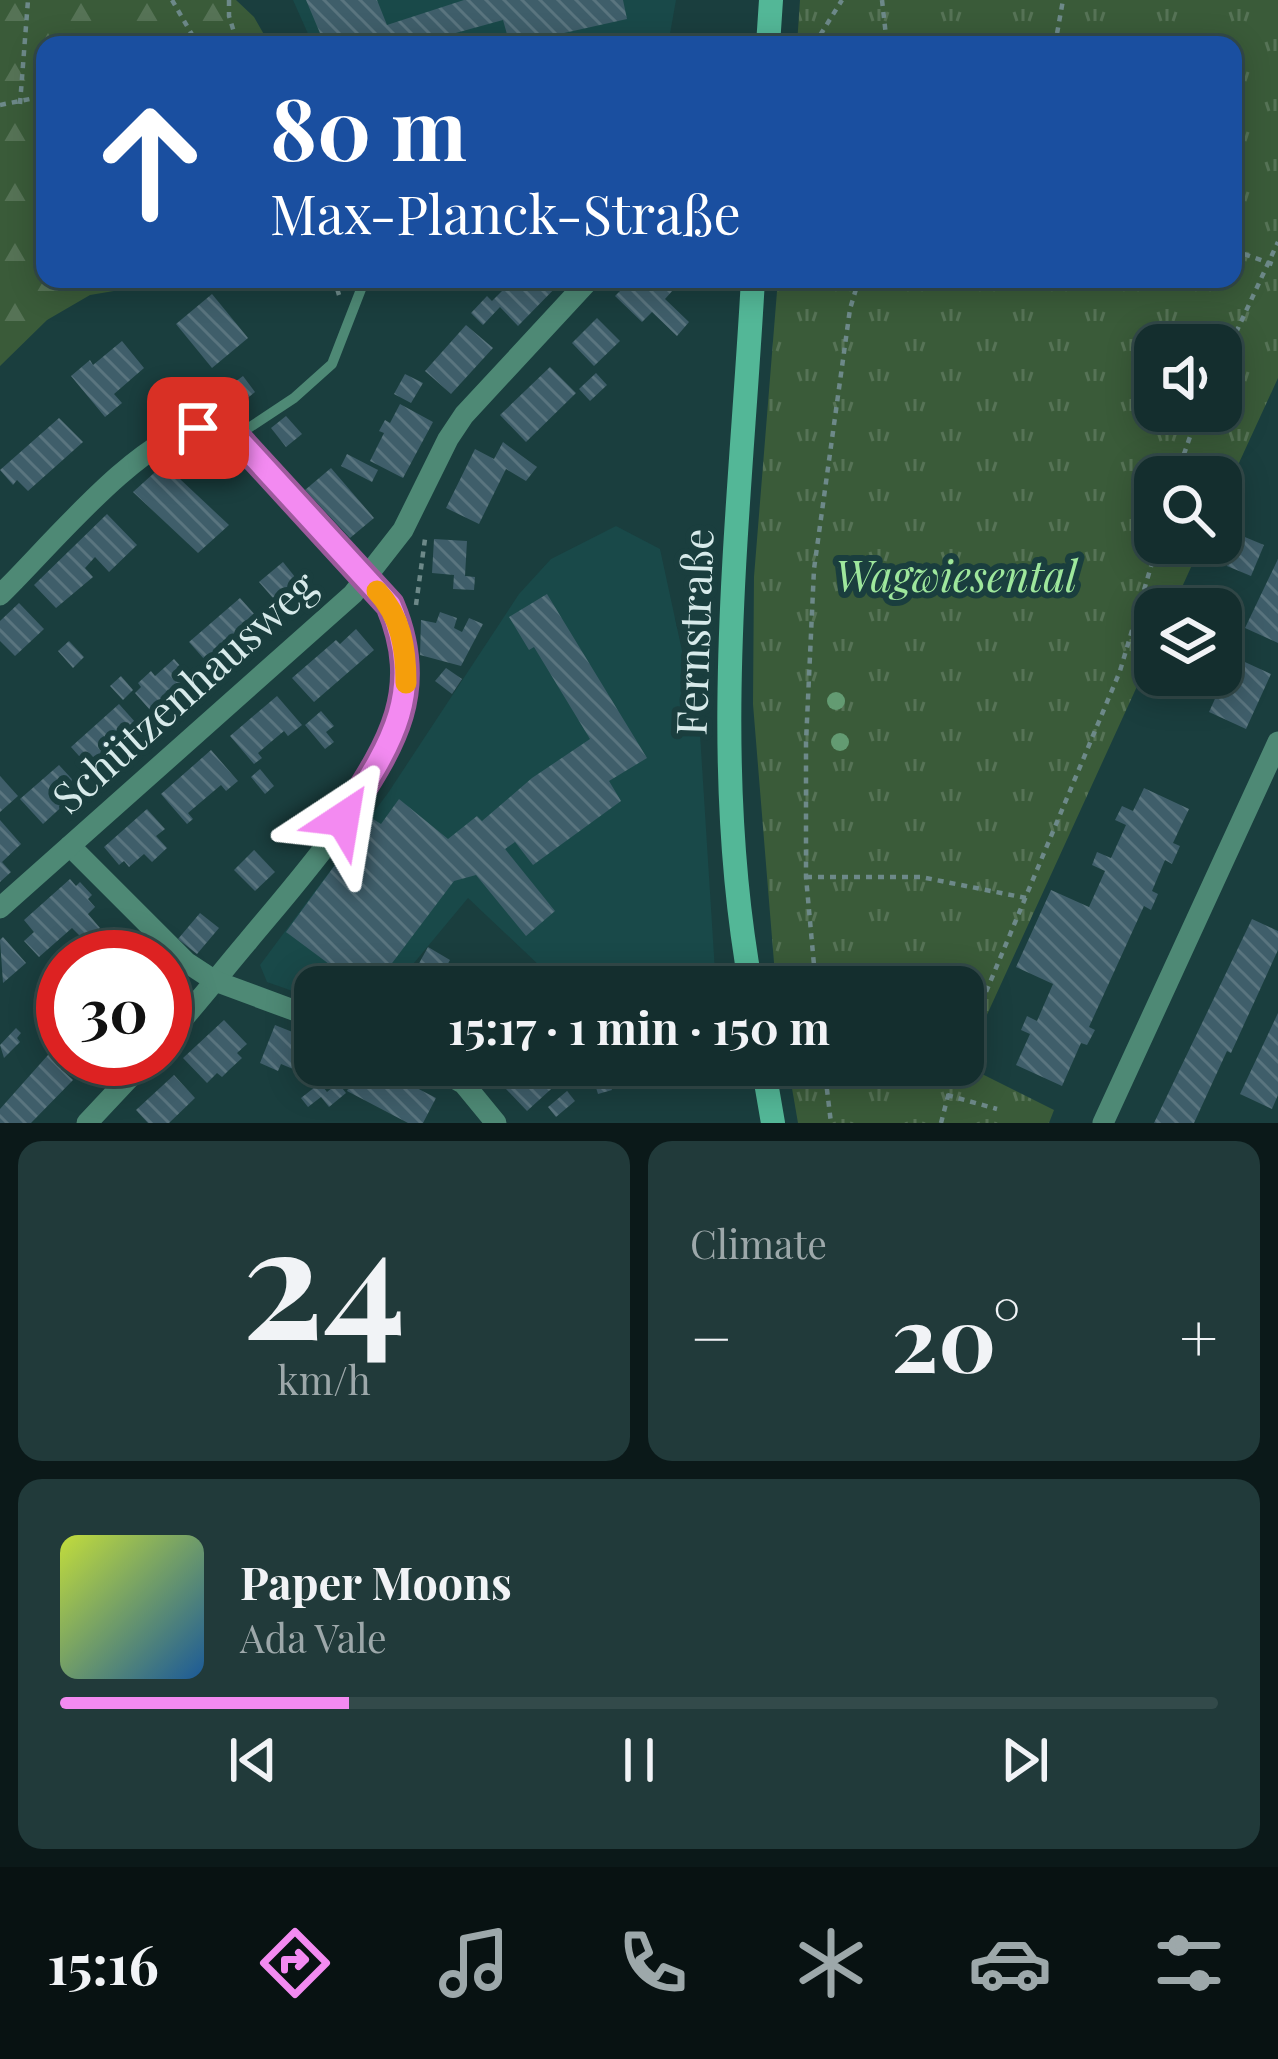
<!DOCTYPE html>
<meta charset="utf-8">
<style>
body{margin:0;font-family:"Playfair Display",serif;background:#213a3a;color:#f1f3f6;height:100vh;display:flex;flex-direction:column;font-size:45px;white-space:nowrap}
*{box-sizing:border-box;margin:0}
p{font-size:39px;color:#9da8aa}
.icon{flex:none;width:66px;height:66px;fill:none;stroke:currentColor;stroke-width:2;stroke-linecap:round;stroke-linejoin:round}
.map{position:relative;height:1123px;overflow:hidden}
.drawer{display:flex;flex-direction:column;gap:18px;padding:18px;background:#0b1919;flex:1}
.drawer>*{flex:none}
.top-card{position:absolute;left:36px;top:36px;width:1206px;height:252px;border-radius:24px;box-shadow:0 6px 30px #0003,0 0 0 3px #334a4a;background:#1a4fa0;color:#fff;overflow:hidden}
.fabs{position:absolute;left:1134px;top:324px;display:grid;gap:24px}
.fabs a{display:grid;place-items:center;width:108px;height:108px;border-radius:24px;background:#142e2e;box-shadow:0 6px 30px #0003,0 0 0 3px #334a4a;font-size:60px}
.speed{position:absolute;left:36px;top:930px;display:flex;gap:24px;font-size:60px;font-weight:700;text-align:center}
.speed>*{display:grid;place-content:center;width:156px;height:156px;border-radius:50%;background:#142e2e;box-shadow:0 6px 30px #0003,0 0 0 3px #334a4a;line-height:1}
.speed .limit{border:18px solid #d22;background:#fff;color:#111}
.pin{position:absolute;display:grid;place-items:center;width:102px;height:102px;color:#fff;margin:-51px;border-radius:24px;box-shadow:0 6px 18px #0006}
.me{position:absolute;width:132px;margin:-66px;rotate:33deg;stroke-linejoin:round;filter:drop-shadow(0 0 9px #0008)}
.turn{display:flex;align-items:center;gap:42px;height:252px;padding:0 36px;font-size:54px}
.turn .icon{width:156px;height:156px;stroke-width:2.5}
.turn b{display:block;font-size:84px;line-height:102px}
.big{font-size:90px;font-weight:700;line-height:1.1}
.drawer .card{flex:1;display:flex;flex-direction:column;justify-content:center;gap:18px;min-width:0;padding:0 42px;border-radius:24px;background:#213a3a}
.drawer .dial{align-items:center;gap:0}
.dial b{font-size:156px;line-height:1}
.song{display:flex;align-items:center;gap:36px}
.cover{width:144px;height:144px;border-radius:18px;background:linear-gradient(135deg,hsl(70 70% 55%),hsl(210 70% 35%))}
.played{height:12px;border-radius:6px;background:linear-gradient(90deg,#f38af1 25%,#334a4a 25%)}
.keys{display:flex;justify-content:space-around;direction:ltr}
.heat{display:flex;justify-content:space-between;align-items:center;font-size:66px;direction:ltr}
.drawer .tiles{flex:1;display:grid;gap:18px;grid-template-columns:1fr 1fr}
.card:last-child{grid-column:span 2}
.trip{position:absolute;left:294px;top:966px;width:690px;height:120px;border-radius:24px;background:#142e2e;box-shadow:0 6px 30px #0003,0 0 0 3px #334a4a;font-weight:700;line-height:120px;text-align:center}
.tab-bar{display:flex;height:192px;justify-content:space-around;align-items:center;background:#081212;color:#9da8aa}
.tab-bar .icon{width:84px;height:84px}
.tab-bar .current{color:#f38af1}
.tab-bar b{font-size:54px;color:#f1f3f6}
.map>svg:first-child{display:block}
.built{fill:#194949}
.forest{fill:url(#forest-firs)}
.park{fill:url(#park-tufts);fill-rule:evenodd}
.building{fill:url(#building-back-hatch)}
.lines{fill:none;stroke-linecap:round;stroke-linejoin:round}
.path{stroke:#6d8989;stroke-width:4.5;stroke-dasharray:6 6;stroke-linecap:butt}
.service{stroke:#4e8975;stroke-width:10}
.minor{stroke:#4e8975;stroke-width:21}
.secondary{stroke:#53b797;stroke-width:24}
.tree{fill:#639b72}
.route-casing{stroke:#9e5a9d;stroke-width:30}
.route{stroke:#f38af1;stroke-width:21}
.slow{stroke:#f59e0b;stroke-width:21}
.labels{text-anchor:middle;stroke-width:12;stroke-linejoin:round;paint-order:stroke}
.park-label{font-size:42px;font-style:italic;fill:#9ee79c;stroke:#1a3e3e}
.street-label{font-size:42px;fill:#d7eaea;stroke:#1a3e3e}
</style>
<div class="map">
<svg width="1278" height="1123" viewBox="0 0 1278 1123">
<defs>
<pattern id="forest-firs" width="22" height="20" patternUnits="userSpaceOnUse" patternTransform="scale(3)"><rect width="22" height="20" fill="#3a5b39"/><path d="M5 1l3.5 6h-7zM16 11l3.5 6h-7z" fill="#567356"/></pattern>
<pattern id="park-tufts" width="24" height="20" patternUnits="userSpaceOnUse" patternTransform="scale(3)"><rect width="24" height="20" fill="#3a5b39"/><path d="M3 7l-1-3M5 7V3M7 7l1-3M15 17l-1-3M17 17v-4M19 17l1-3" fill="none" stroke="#567356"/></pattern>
<pattern id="building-back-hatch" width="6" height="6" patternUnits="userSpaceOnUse" patternTransform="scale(3)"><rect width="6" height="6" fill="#3f5e6a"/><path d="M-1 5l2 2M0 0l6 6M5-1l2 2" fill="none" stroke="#5a757f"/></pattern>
</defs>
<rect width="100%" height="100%" fill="#1a3e3e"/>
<g class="built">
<polygon points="293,0 676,0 668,45 313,45"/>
<polygon points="616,526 660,549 700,734 716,987 562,987 468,898 394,987 315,987 315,999 267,982 260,965 388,793 519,594 551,559"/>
</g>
<polygon class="forest" points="0,0 236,0 254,17 270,45 45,45 45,279 185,279 90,295 47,320 0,366"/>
<path class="park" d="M800,0H1278V378L1221,502V477H1155V543H1202L1172,609H1155V647L964,1065L1054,1110L1049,1123H798L788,1065H963V987H776L753,704L754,577L778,279H1233V45H797ZM1155,345H1221V411H1155Z"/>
<g class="building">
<polygon points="306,0 377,0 387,25 464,0 623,0 627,19 510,45 503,20 412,45 325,45"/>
<polygon points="502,35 505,45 464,45 464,43"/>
<polygon points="514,279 564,279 518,326 500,307 483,325 471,313 487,296 492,301"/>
<polygon points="632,279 683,279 665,299 689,322 677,336 652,312 642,322 615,296"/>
<polygon points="212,294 248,338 212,368 176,324"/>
<polygon points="597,318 620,341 594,366 572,343"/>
<polygon points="466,325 493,348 451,394 425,371"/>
<polygon points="122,341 144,368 114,394 122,403 105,417 71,376 90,360 93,365"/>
<polygon points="550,367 576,393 526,442 500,415"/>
<polygon points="596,373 607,385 590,401 579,389"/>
<polygon points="405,374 423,383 411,403 394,394"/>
<polygon points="243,376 255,392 244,401 231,385"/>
<polygon points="400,404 433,422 403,478 370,461 384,433 379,431 385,420 390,423"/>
<polygon points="286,416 302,434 286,447 271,428"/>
<polygon points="59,418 83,442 28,491 17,480 13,485 0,470"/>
<polygon points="503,442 537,467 526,481 506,469 479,524 446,508 475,449 494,459"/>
<polygon points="347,454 378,470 372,482 341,466"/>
<polygon points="164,464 229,525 198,553 133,492"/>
<polygon points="331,468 374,518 350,538 305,490"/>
<polygon points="107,514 137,545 109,572 95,557 85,568 93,577 56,608 34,585"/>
<polygon points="1240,535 1264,545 1251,576 1227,566"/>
<polygon points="434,539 467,541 465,576 475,577 474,590 453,589 454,575 432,573"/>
<polygon points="1278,559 1278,643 1245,628"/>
<polygon points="283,562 303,587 280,606 259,582"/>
<polygon points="547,594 647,758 609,781 621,801 533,865 515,842 505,849 555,911 526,936 476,875 454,881 374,987 360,987 286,932 370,817 381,824 399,799 448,839 477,816 482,821 532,778 590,739 534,647 529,650 509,617"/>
<polygon points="240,598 264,625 213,669 189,642"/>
<polygon points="19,603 44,629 15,656 0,641 0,621"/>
<polygon points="440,612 457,618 454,628 462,632 469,618 483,624 461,666 420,655 421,620 436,623"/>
<polygon points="1221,617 1237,624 1227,648 1221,645"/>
<polygon points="356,629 374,650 314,702 292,678 336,640 340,644"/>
<polygon points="69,641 84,657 73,668 58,651"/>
<polygon points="1234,657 1271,674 1246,729 1209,712"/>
<polygon points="174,659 197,685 158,719 135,693 141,687 138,683 151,671 155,676"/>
<polygon points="446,668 462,679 452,694 435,681"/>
<polygon points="121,676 133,690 123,700 110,686"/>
<polygon points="277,696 302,725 288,736 284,731 272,741 258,753 262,758 254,764 230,736"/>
<polygon points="119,704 144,732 96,775 71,747"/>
<polygon points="321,711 334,726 326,732 334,742 325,749 305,725"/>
<polygon points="211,750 238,781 226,791 221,785 188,813 193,819 187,824 161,794"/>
<polygon points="59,765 81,789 43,824 20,799"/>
<polygon points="260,769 274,786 265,794 251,777"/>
<polygon points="0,776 18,796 0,812"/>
<polygon points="1144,788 1189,809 1173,843 1180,846 1172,864 1165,860 1152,891 1158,894 1151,910 1144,906 1089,1027 1095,1030 1087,1045 1081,1043 1062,1086 1016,1065 1030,1034 1021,1030 1027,1016 1037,1021 1053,984 1016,967 1051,890 1089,907 1105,871 1092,865 1097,852 1111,858 1126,825 1115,820 1122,806 1133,811"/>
<polygon points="147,809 165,829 156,836 167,848 152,862 144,854 129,867 124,861 119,865 104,847"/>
<polygon points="0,820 21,844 2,862 11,872 0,882"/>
<polygon points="254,850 275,872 255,891 234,870"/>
<polygon points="70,879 76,886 80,882 92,895 88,899 95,907 88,914 100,928 85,941 72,928 39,957 24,941 34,932 24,920"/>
<polygon points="200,913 219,928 197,954 178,939"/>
<polygon points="1252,919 1278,931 1278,950 1231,1053 1227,1051 1194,1123 1154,1123"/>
<polygon points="3,937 26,963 3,983 0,940"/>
<polygon points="428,947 450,960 435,987 406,987"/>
<polygon points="165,971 183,985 170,1002 165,998"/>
<polygon points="1278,1013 1278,1095 1272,1109 1240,1094"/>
<polygon points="224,1020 247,1044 237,1053 242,1058 229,1070 222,1077 217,1073 207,1083 183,1058"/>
<polygon points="275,1025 315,1041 315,1065 334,1065 327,1083 281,1064 278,1071 260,1063"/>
<polygon points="16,1028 21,1033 17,1038 20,1042 4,1058 0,1045"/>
<polygon points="56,1046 63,1059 71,1059 61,1069 73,1080 31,1123 0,1123 0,1109"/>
<polygon points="360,1065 372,1065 408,1088 409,1084 436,1098 423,1123 408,1123 347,1091"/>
<polygon points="532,1065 567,1065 556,1075 561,1080 527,1111 506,1089"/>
<polygon points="606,1074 612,1090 598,1094 593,1078"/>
<polygon points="174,1075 195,1098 169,1123 148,1123 136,1110"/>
<polygon points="320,1083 327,1092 338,1083 346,1093 329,1107 321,1097 308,1107 301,1098"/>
<polygon points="567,1091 575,1101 556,1117 548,1107"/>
</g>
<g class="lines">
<g class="path">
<polyline points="172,0 198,45"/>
<polyline points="229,0 229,16 238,45"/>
<polyline points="882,0 887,45"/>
<polyline points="219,45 236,42"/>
<polyline points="814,45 842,0"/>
<polyline points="1055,45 1063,0"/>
<polyline points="20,104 28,0"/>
<polyline points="0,105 45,96"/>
<polyline points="1233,250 1278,266"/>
<polyline points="334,279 339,295"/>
<polyline points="1221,365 1278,242"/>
<polyline points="1176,477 1199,411"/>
<polyline points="416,605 425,539"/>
<polyline points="806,877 921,877 1026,898"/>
<polyline points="816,987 806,877 806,742 814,569 850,309 859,279"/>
<polyline points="963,1047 1120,671 1158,543"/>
<polyline points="824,1065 831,1123"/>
<polyline points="947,1095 997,1109"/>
<polyline points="941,1123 956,1065"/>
</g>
<polyline class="service" points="235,437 294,398 332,364 365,279"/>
<g class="minor">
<path d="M0,595C44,553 141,434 199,429C213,427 224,432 235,437L390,605C405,640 411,675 402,713C383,786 297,882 248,941C220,974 194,1008 165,1039"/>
<polyline points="70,846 186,962 215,981 315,1018"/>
<polyline points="0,908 353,594 403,530 448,439 464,415 590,279"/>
<polyline points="431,1065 464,1084 496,1123"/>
<polyline points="87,1123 147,1059"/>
<polyline points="1103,1123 1278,742"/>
</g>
<g class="secondary">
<polyline points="768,45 771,0"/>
<path d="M751,987C708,752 740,515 753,279"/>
<polyline points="763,1065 773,1123"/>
</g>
</g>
<g class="tree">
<circle cx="836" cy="701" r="9"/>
<circle cx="840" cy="742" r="9"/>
</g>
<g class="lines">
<defs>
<path id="route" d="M198,428L218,430L236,437L390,605C427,693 390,746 343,819"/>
</defs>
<use href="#route" class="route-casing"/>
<use href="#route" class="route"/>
<path class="slow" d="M377,591C401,617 406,648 406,683"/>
</g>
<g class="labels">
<g class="park-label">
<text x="956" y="592">Wagwiesental</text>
</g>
<g class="street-label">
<text transform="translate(695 632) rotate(-88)" y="15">Fernstraße</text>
<text transform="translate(185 692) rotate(-42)" y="15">Schützenhausweg</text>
</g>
</g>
</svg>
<div class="fabs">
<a><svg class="icon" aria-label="sound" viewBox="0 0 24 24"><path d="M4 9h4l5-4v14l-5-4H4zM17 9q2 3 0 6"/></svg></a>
<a><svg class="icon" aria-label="search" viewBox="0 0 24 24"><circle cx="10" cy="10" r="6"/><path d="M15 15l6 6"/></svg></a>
<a><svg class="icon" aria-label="layers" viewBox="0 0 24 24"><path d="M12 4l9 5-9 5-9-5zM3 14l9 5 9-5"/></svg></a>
</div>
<div class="speed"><div class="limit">30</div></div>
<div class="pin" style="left:198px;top:428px;background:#d93025"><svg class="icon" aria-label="arrive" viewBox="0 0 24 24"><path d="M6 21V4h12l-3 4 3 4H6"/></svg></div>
<svg class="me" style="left:343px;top:819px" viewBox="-20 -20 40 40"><path d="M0-17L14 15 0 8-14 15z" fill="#f38af1" stroke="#fff" stroke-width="4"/></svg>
<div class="trip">15:17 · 1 min · 150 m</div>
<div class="top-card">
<div class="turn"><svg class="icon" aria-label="ahead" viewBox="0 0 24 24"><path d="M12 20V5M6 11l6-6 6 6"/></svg><div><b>80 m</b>Max-Planck-Straße</div></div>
</div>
</div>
<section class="drawer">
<div class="tiles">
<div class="card dial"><b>24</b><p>km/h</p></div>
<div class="card"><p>Climate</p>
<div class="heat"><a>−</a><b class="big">20°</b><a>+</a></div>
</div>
<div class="card">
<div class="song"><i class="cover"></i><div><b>Paper Moons</b><p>Ada Vale</p></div></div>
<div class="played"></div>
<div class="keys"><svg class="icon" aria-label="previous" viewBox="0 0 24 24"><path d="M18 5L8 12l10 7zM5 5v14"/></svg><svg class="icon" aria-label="pause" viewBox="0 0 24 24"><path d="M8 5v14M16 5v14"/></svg><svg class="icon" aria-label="next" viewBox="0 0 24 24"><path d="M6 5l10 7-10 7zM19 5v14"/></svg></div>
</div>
</div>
</section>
<nav class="tab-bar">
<b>15:16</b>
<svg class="icon current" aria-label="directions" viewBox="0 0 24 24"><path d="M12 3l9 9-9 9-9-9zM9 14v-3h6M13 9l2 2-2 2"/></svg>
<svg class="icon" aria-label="music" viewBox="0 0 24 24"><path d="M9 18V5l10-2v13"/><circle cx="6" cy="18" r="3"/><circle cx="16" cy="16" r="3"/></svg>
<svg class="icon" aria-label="phone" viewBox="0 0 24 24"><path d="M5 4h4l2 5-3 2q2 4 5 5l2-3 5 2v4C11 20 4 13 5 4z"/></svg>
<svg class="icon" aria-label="climate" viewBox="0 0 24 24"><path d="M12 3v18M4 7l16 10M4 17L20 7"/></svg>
<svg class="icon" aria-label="car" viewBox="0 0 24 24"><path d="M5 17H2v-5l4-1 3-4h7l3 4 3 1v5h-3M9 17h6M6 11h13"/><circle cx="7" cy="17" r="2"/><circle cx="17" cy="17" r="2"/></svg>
<svg class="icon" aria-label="filters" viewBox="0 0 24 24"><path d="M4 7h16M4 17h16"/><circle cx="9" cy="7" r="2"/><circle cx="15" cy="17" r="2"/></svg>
</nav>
